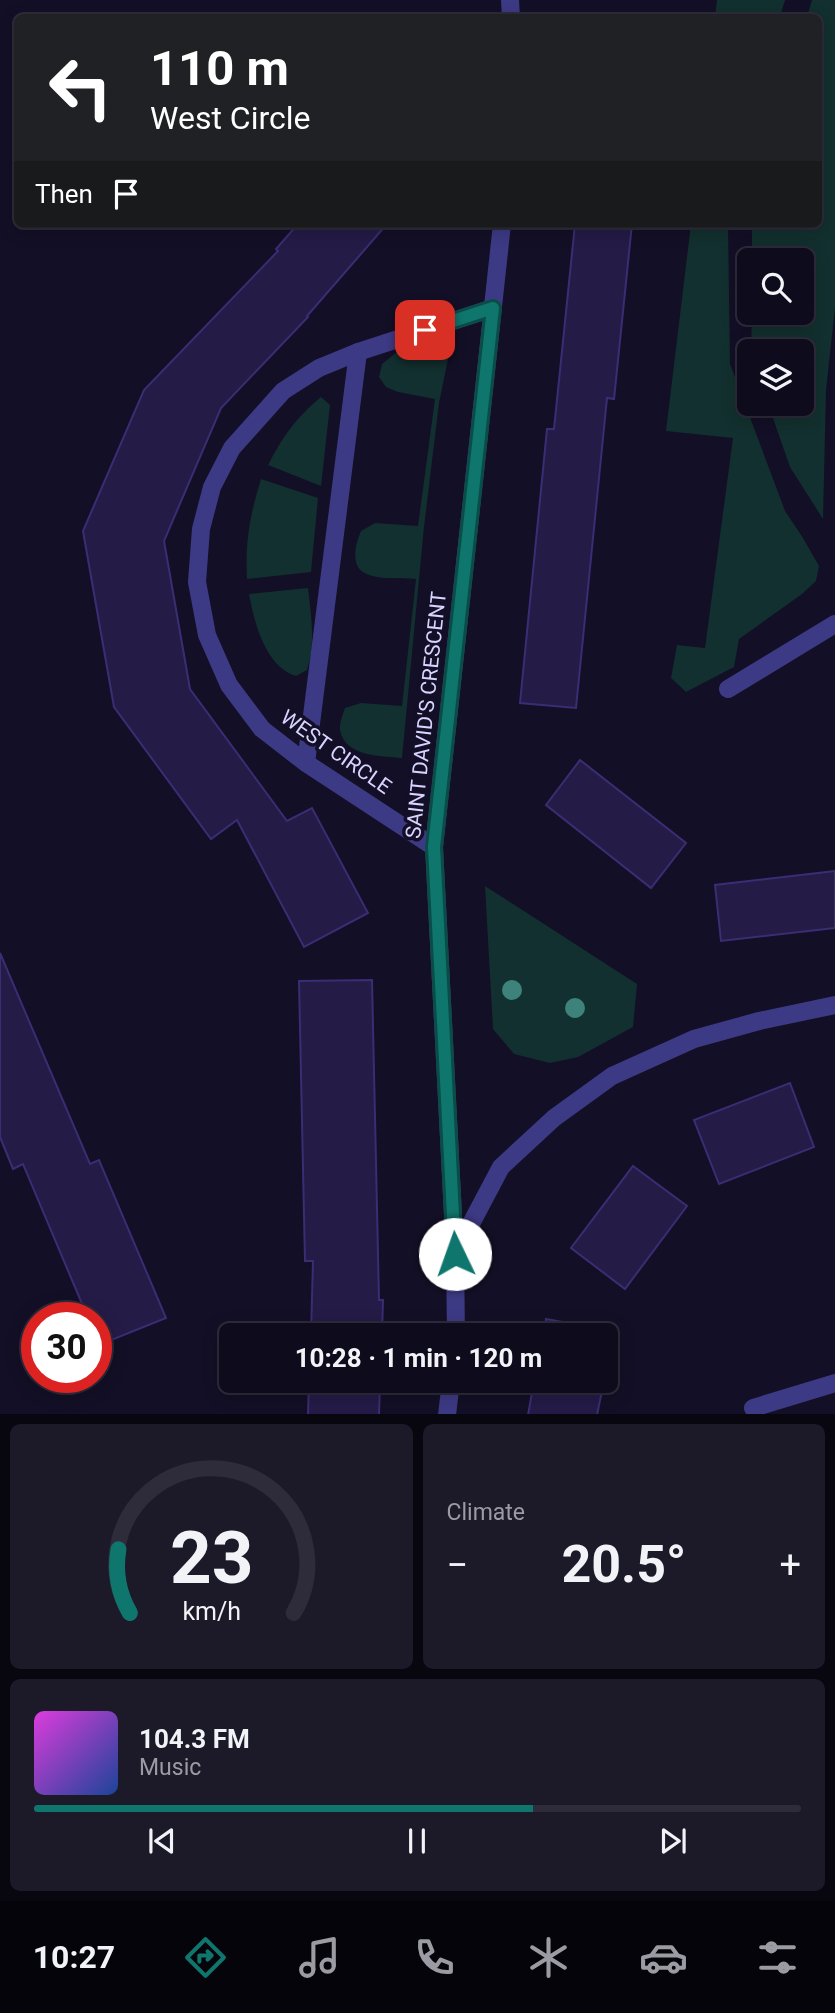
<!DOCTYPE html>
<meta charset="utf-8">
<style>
body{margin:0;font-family:Roboto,sans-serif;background:#1c1929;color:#f1f3f6;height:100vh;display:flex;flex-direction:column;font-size:26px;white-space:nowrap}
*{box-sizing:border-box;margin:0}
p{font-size:23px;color:#9b9ba3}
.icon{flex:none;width:38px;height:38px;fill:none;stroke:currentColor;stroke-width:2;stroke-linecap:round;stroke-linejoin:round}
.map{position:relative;height:1414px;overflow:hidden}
.sheet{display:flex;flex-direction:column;gap:10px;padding:10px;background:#08060f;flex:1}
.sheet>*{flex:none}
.top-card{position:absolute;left:14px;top:14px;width:808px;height:214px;border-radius:10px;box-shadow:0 4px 18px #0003,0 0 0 2px #2e2b3b;background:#202124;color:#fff;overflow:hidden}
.fabs{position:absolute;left:737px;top:248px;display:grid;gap:14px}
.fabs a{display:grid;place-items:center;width:77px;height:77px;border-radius:10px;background:#0e0b1c;box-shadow:0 4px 18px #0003,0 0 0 2px #2e2b3b;font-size:35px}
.speed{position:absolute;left:21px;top:1302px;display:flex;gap:14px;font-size:35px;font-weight:700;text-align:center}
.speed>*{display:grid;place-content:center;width:91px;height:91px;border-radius:50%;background:#0e0b1c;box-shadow:0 4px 18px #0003,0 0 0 2px #2e2b3b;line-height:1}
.speed .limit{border:10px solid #d22;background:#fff;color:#111}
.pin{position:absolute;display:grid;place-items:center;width:60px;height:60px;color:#fff;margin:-30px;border-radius:14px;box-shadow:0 4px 10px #0006}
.me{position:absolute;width:77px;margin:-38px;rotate:357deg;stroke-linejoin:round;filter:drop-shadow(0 0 5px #0008)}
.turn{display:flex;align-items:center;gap:24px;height:147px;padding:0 21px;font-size:32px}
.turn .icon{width:91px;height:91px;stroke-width:2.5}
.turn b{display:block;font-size:49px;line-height:60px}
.then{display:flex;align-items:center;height:66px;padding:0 21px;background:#0003;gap:14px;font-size:26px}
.big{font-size:52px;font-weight:700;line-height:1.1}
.sheet .tile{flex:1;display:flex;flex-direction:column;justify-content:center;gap:10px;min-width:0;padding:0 24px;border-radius:10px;background:#1c1929}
.sheet .dial{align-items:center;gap:0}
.dial svg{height:182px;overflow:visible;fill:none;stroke:#2e2b3b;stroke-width:7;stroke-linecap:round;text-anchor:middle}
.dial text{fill:#f1f3f6;stroke:none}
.song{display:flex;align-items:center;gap:21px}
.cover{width:84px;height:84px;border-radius:10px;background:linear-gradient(135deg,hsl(300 70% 55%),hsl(220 70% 35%))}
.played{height:7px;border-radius:4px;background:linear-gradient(90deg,#0f766e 65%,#2e2b3b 65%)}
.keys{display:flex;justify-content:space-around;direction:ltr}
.heat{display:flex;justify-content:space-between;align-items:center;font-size:38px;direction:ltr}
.sheet .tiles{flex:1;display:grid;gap:10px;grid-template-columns:1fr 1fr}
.tile:last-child{grid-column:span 2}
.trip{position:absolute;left:219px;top:1323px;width:399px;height:70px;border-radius:10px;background:#0e0b1c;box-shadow:0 4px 18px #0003,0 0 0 2px #2e2b3b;font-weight:700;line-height:70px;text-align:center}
.tab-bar{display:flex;height:112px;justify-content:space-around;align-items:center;background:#06040b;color:#9b9ba3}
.tab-bar .icon{width:49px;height:49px}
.tab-bar .current{color:#0f766e}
.tab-bar b{font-size:32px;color:#f1f3f6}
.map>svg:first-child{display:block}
.green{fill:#12302f}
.building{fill:#241b47;stroke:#3b2d73;stroke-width:2}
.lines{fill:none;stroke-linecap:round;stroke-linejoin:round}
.minor{stroke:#3d3a85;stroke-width:18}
.tree{fill:#3d827b}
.route-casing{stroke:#0a4d48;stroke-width:18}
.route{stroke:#0f766e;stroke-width:12}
.labels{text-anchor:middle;stroke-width:7;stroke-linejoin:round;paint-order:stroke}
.street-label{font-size:21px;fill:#d9d4ff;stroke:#130f26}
</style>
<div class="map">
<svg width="835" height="1415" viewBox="0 0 835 1415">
<rect width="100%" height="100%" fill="#130f26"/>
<g class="green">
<polygon points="717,0 785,0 780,17 715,17"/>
<polygon points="812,0 835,0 835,308 826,390 823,519 790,467 768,404 802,404 802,352 751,352 752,313 802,313 802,261 752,261 752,224 819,224 819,18 807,17"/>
<polygon points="691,224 728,224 730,364 785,511 803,538 819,566 816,581 802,594 739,639 734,667 686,692 671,678 677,645 705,648 733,438 666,431"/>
<path d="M420,348L434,350L448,359L439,403L424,527L402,758C381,756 345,757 340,730C339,724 343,714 345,708L361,703L402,706L416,579C401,577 383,580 369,575C349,569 355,545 361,531L375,523L418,526L435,399L398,392L386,387L379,377L382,364L397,352Z"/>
<path d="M321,397L330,405L321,486L268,465C283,436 296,418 321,397Z"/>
<path d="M261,479L318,498L311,572L247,579C245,540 250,515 261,479Z"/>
<path d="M308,588C311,615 316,643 307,670L296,676C265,667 254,621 249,594Z"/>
<polygon points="485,886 637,984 633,1027 578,1057 550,1063 514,1054 493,1029"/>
</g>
<g class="building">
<polygon points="298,224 387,224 307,316 308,317 221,408 164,541 190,689 287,821 312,808 368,913 304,947 237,820 211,839 114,707 83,531 144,390 278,251 276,249"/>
<polygon points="575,224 632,224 614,399 607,398 576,708 520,703 547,429 554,429"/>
<polygon points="580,760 686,843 651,888 546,805"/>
<polygon points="835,871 835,928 721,941 715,885"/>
<polygon points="0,953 90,1164 99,1160 166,1318 99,1345 96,1338 96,1318 88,1318 23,1164 13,1169 0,1137"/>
<polygon points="372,980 379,1300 383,1300 382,1335 311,1335 313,1261 305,1261 299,981"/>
<polygon points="790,1083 814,1147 719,1184 694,1120"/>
<polygon points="633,1166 687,1206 625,1289 571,1248"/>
<polygon points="546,1319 613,1331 606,1370 606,1335 543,1335"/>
<polygon points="309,1381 380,1381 379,1415 308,1415"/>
<polygon points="534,1381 604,1381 597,1415 528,1415"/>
</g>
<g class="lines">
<g class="minor">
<polyline points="510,0 511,18"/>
<polyline points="728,689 835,624"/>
<polyline points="306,763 358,352"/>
<polyline points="434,847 306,763 262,729 229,685 207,635 197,582 201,529 212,487 232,448 283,391 319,368 358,352 493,308"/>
<polyline points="455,1254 434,847 502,224"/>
<polyline points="456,1335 455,1254 501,1167 554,1118 612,1076 694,1039 759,1021 835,1005"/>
<polyline points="753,1408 835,1383"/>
<polyline points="447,1415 451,1381"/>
</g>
</g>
<g class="tree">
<circle cx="512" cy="990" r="10"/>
<circle cx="575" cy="1008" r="10"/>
</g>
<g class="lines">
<defs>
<polyline id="route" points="425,330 493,308 434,847 455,1254"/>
</defs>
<use href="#route" class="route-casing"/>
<use href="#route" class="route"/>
</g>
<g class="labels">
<g class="street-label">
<text transform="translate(426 715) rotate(-84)" y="7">SAINT DAVID'S CRESCENT</text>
<text transform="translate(336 752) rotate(35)" y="7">WEST CIRCLE</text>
</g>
</g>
</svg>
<div class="fabs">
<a><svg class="icon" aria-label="search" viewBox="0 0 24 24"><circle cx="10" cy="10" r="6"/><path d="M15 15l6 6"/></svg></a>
<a><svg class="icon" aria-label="layers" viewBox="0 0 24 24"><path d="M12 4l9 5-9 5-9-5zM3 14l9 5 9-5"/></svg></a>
</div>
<div class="speed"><div class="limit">30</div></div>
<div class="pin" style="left:425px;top:330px;background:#d93025"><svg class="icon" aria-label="arrive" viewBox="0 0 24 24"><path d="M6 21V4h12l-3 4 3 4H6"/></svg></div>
<svg class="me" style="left:455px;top:1254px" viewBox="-20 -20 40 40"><circle r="19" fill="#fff"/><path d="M0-13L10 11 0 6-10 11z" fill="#0f766e"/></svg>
<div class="trip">10:28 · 1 min · 120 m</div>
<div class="top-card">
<div class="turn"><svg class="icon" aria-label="left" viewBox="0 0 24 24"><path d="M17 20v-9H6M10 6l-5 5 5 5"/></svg><div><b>110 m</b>West Circle</div></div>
<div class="then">Then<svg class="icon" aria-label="arrive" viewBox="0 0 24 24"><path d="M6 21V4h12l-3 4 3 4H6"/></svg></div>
</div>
</div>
<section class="sheet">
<div class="tiles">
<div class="tile dial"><svg viewBox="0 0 100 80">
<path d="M14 69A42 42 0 1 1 86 69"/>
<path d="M14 69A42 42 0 0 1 9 41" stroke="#0f766e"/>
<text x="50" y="56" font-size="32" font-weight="700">23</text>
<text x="50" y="72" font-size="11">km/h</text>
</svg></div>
<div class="tile"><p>Climate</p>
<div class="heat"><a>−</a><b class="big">20.5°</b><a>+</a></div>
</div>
<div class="tile">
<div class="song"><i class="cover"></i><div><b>104.3 FM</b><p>Music</p></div></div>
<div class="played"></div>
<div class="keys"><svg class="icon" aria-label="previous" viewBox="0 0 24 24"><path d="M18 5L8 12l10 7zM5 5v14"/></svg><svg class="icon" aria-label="pause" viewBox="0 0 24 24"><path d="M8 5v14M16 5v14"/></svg><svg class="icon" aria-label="next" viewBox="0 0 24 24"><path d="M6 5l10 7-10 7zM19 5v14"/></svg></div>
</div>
</div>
</section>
<nav class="tab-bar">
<b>10:27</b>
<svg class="icon current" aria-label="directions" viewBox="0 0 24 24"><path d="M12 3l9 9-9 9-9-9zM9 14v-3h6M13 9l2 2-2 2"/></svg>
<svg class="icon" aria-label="music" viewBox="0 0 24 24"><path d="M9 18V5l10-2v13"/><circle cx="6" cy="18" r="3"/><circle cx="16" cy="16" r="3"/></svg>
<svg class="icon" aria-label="phone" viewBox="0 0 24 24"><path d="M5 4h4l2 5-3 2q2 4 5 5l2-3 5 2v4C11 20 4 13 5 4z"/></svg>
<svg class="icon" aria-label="climate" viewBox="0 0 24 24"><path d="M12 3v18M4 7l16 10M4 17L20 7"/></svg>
<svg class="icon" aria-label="car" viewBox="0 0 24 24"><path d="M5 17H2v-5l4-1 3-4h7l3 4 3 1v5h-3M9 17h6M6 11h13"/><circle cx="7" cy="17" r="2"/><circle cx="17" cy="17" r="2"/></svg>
<svg class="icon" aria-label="filters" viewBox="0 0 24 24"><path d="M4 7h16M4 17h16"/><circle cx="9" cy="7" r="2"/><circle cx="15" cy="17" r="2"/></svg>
</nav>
